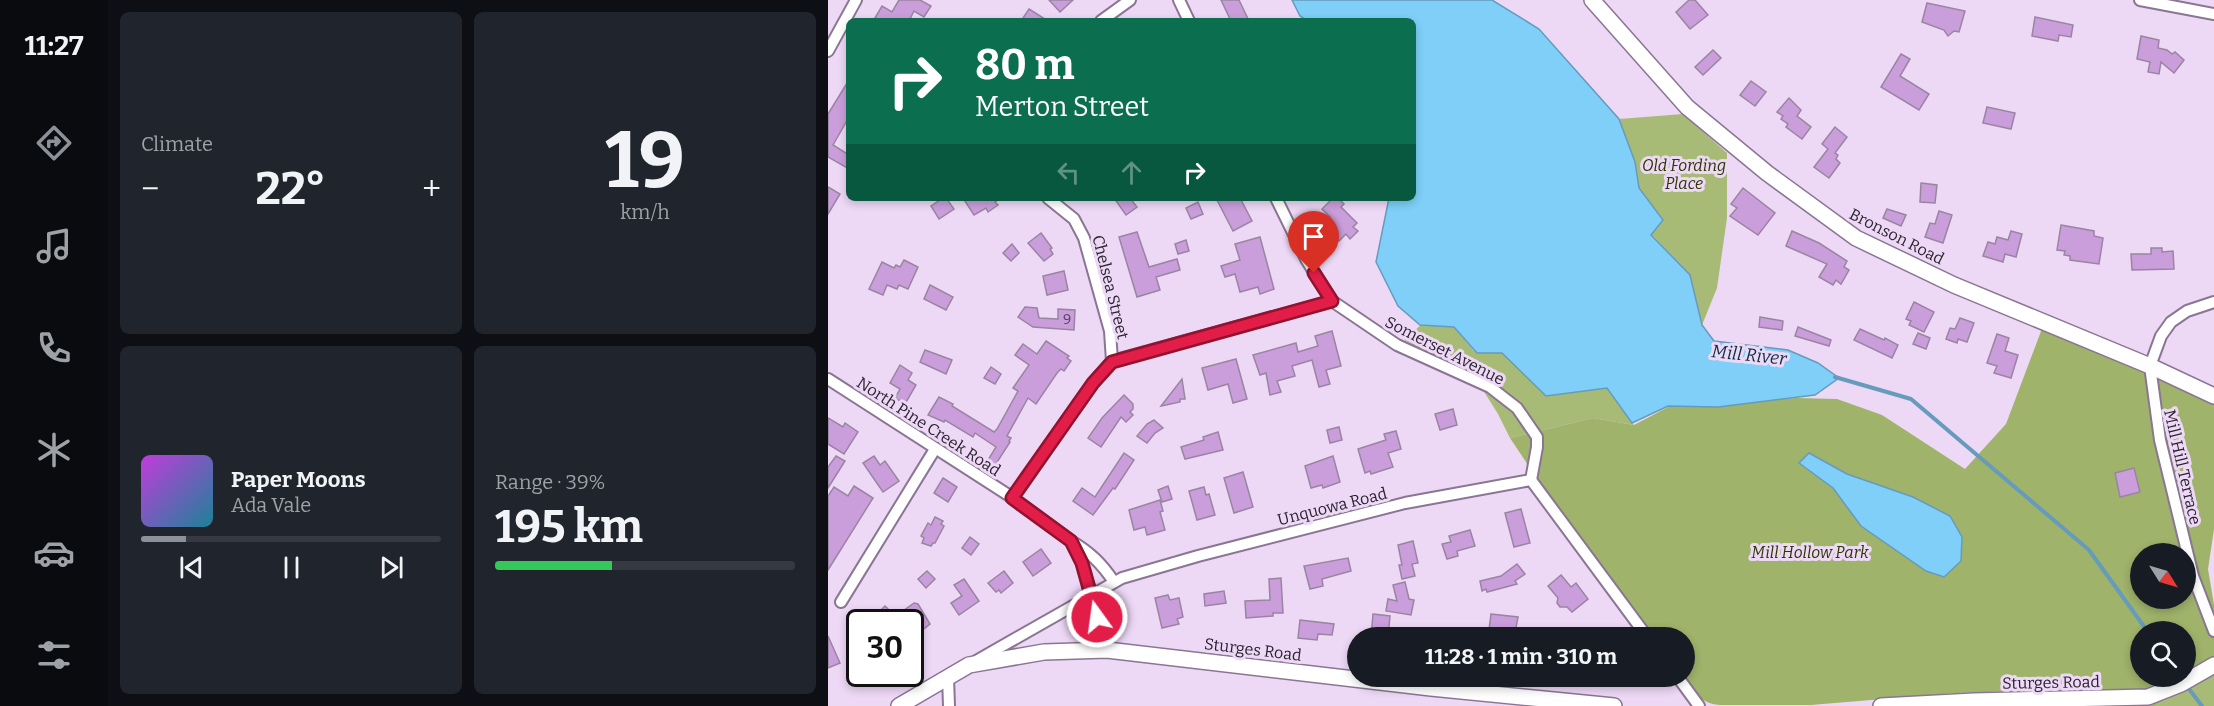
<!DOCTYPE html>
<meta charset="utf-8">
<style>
body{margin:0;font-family:Bitter,serif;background:#20242c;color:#f1f3f6;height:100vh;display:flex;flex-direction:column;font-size:22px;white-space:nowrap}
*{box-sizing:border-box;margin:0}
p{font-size:20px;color:#9ea1a6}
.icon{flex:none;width:33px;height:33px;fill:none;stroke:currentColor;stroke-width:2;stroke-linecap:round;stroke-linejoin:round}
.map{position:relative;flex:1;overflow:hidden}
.sheet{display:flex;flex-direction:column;gap:12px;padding:12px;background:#0d0f14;width:720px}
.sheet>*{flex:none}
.guide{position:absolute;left:18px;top:18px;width:570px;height:183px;border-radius:9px;box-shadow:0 3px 9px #0003;background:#0b6e4f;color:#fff;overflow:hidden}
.needle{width:39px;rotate:127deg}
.controls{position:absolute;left:1302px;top:543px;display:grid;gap:12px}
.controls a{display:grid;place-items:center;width:66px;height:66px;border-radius:50%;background:#171b24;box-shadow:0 3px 9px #0003;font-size:30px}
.speed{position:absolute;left:18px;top:609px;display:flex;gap:12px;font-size:30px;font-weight:700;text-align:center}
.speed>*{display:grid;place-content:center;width:78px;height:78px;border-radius:50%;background:#171b24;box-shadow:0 3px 9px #0003;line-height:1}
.speed .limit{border:3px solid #111;border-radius:9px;background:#fff;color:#111}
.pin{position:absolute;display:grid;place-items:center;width:51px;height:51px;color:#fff;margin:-62px -26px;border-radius:50% 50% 50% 0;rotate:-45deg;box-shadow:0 0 6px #0007}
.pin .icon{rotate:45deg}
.me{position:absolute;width:66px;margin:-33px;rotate:346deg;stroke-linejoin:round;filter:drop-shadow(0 0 4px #0008)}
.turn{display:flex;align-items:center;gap:21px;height:126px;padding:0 30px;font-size:27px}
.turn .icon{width:78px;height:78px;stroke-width:2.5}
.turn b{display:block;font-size:42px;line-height:51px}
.lanes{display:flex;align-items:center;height:57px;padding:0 30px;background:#0003;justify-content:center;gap:30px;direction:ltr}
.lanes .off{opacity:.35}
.big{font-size:45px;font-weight:700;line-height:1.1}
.sheet .card{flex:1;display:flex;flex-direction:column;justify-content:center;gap:9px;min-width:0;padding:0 21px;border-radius:9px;background:#20242c}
.sheet .dial{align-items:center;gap:0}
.dial b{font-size:78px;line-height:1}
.song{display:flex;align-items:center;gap:18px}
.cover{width:72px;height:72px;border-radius:9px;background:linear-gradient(135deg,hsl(290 70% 55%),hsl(190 70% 35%))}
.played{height:6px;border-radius:3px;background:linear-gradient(90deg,#8c9099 15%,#363941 15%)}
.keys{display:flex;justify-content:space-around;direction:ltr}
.heat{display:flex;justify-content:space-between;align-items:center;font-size:33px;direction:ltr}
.charge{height:9px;border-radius:4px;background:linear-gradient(90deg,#34c759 39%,#363941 0)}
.sheet .tiles{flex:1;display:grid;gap:12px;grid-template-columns:repeat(2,1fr)}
.trip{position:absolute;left:519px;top:627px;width:348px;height:60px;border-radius:30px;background:#171b24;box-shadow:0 3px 9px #0003;font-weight:700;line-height:60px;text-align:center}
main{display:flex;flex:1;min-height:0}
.menu{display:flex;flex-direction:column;width:108px;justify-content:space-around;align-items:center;background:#090b0e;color:#9ea1a6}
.menu .icon{width:42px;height:42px}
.menu .on{color:#8c9099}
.menu b{font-size:27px;color:#f1f3f6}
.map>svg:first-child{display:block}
.green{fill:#a8bb76}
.forest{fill:#9fb36b;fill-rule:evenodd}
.water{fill:#7fcff8;stroke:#669bbb;stroke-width:1.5}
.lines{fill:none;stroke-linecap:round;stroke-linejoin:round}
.stream{stroke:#669bbb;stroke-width:4}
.building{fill:#ca9edb;stroke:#9985a1;stroke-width:1.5}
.street-casing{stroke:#8a7692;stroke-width:14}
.secondary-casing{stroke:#8a7692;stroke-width:18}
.street{stroke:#fff;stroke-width:10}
.secondary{stroke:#fff;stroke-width:15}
.route-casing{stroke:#92132f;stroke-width:15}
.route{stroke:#e11d48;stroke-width:10}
.labels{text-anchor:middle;stroke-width:6;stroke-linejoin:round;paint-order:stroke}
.number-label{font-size:14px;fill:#524259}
.park-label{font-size:16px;font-style:italic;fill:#2c3700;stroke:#edd8f6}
.street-label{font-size:16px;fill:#2a232e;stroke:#edd8f6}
.water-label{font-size:18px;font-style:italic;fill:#0c3142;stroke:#edd8f6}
</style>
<main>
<nav class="menu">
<b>11:27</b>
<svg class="icon on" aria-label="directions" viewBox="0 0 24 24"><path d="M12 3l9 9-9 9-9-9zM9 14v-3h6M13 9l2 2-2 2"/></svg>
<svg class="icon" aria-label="music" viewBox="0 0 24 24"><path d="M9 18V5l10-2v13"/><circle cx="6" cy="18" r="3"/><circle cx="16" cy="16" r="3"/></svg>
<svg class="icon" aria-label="phone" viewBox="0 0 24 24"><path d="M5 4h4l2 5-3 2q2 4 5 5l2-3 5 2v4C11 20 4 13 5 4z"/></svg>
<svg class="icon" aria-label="climate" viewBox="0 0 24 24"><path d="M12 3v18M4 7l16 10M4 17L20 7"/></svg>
<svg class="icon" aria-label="car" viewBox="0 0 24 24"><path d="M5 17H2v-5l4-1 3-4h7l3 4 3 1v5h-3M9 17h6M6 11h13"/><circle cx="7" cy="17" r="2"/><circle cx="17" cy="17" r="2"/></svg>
<svg class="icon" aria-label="filters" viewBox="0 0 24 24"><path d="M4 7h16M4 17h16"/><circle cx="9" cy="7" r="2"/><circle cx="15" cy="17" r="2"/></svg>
</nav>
<section class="sheet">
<div class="tiles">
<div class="card"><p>Climate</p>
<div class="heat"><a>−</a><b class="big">22°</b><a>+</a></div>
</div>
<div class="card dial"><b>19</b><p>km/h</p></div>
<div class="card">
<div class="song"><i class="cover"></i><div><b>Paper Moons</b><p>Ada Vale</p></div></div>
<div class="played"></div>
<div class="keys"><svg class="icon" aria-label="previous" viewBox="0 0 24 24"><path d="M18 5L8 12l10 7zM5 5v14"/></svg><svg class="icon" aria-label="pause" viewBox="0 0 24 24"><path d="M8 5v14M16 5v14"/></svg><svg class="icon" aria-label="next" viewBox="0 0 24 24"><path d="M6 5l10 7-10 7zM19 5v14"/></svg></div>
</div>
<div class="card"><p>Range · 39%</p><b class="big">195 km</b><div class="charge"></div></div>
</div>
</section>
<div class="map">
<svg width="1386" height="706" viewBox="0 0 1386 706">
<rect width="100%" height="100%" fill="#edd8f6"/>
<g class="green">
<polygon points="855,114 899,153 899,218 889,288 874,325 862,275 823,234 835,220 811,188 807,162 791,119"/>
<polygon points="595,323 626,327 646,351 677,353 778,387 806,425 765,418 682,438 670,414 647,377 576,340"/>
<polygon points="1386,673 1386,706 1327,706"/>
</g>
<path class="forest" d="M1215,326L1386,403V529L1380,569L1386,605V673L1327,706H1289L1258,689L1127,693L983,705H893C874,705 865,691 854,677L856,676V638L824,637L712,494L698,462L682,438L765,418L806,425L842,406L969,398L1009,399L1054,415L1137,469L1178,424ZM1312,554H1358V598H1312ZM1312,632H1358V676H1312Z"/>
<g class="water">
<polygon points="464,0 664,0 711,29 791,119 807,162 811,188 835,220 823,235 862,275 874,325 886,341 960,350 990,363 1011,378 987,395 890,407 840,406 804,423 779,388 718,396 674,353 649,353 626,327 592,325 570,306 548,262 561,198 585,198 585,21 480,21 472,16"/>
<polygon points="981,453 1019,474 1085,497 1122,516 1134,537 1133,561 1116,577 1098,571 1033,526 1005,488 971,463"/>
</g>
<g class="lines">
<g class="stream">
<polyline points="1007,377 1083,399 1261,550 1320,632"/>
<polyline points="1358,685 1374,706"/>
</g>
</g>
<g class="building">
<polygon points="71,0 92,0 103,6 96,17 86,11 81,21 53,21 47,18 54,6 64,12"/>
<polygon points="221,0 245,0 232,12"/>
<polygon points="393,0 411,0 421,21 403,21"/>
<polygon points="861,0 867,0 880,15 862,29 848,12"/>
<polygon points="1099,3 1137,11 1131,32 1126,31 1120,36 1116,30 1094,22"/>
<polygon points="201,9 220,21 193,21"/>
<polygon points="1207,17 1245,25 1243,37 1231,35 1230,41 1204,36"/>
<polygon points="1313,36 1331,40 1330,48 1339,50 1344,54 1347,52 1356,60 1346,73 1333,62 1331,74 1320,72 1322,62 1309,59"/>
<polygon points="885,50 893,58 875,75 867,67"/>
<polygon points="1073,54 1082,59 1072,76 1101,94 1091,110 1053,87"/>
<polygon points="21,80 21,117 5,145 21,155 21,169 0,157 0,114"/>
<polygon points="923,81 938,92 927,106 912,95"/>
<polygon points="961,98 973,110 969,116 983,127 974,139 958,127 960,124 953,119 955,116 949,112"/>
<polygon points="1159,107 1187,113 1183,129 1155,123"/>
<polygon points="1007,127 1019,137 1007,153 1010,155 1008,159 1012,163 1001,178 986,167 1000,149 994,144"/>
<polygon points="1093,183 1109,185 1107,203 1092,202"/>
<polygon points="0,187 12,194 0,214"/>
<polygon points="915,188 947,213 930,235 902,216 909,208 903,204"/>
<polygon points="115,198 118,198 126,209 111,219 103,206"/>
<polygon points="135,198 173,198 167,202 170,205 160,212 158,208 146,215"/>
<polygon points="286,198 302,198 309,207 298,215"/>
<polygon points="388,198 412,198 424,221 405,231"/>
<polygon points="505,198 510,198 516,204 513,207 529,223 525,227 530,231 522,239 518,234 511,241 495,226 502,217 494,209"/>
<polygon points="370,202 375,214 363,219 358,208"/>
<polygon points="1059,209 1078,215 1073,226 1055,218"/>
<polygon points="1111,211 1124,215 1115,243 1097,237 1102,223 1107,224"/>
<polygon points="1233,225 1266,231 1266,236 1275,238 1271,264 1242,260 1242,256 1236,255 1237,251 1229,250"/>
<polygon points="964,231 991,243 1019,261 1016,267 1021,270 1013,284 1008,280 1005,285 991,277 999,264 958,246"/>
<polygon points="1183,231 1194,234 1188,257 1177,254 1175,262 1155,256 1160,242 1167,244 1169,237 1180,240"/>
<polygon points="309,232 321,267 349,259 352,270 328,277 332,290 309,297 291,237"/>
<polygon points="213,233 224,248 222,249 225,254 216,261 200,243"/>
<polygon points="432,237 446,289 432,294 430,287 412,292 407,274 397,277 393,266 412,260 407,244"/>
<polygon points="358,240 361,251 350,254 347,244"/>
<polygon points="184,244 191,253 183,261 175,253"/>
<polygon points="1323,248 1334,248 1334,252 1345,251 1346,269 1304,270 1303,254 1323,254"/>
<polygon points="76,260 90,267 80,289 71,285 69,289 59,285 55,295 41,289 54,262 66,268 68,265 72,267"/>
<polygon points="236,271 240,290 219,295 215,276"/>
<polygon points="102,285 125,297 118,310 96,299"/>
<polygon points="1086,302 1106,312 1096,332 1081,325 1083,321 1078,319"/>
<polygon points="197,307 209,308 211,318 230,319 230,309 247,310 246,330 205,327 190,317"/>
<polygon points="932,317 955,321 954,330 931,327"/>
<polygon points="1132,318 1146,323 1139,342 1130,339 1129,343 1118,339 1122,328 1127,329"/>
<polygon points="970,327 1003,340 1001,346 967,336"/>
<polygon points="1032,329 1056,340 1057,338 1070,345 1064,358 1026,340"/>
<polygon points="504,331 513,366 498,370 502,384 491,387 484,360 464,366 467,376 449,381 453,392 442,395 438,373 432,375 425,355 468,343 470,352 490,346 487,336"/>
<polygon points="1090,333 1102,338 1098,349 1085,344"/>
<polygon points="1169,334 1181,338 1177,351 1190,355 1183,378 1166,373 1169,366 1159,363"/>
<polygon points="218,341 241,356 239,358 243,361 236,371 233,369 229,373 208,404 200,398 179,436 183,438 181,441 182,442 164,470 157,465 168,447 147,433 145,437 117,420 116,422 100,415 111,397 125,404 124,406 166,432 169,429 190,391 185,388 201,365 187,355 195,344 209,354"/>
<polygon points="97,350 124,360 118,374 92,362"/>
<polygon points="408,359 419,399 405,403 400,384 380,390 374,368"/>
<polygon points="72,365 84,373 80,380 88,385 77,404 67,398 72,389 62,383"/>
<polygon points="163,367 173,374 167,384 156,378"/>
<polygon points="354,379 357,399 352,399 352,402 333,406"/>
<polygon points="296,395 305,404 305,409 302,412 305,415 298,422 293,417 273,447 260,438 274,418"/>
<polygon points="625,409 629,425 612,430 607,414"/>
<polygon points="0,418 15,427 17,423 30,432 16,454 0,444"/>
<polygon points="326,420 335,428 327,433 319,443 309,436 319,424"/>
<polygon points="511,427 514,440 502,443 499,430"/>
<polygon points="568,431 573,449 560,453 565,467 543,474 542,471 537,473 530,449 558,440 556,434"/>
<polygon points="390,432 395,450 357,459 353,447 376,440 375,437"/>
<polygon points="296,453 306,460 287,489 285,488 265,515 245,501 254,488 267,497"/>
<polygon points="8,456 17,461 0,488 0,467"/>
<polygon points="46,456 52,465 57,461 71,481 55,492 35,463"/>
<polygon points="505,456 512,482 495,488 494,485 483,488 477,466"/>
<polygon points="1306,468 1312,492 1292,497 1287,473"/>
<polygon points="415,472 425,507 406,513 396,478"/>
<polygon points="115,478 129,487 120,502 106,493"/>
<polygon points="26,486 45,498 0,570 0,496 6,487 20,496"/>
<polygon points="340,486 344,499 334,502 330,490"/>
<polygon points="376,487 378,495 381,494 387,515 369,520 361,491"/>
<polygon points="332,500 335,511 332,512 337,530 319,535 317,527 306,530 301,510"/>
<polygon points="693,509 702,543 686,547 677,513"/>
<polygon points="107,517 115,521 113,524 116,526 107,543 105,543 103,546 94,543 96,538 93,536 100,523 103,525"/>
<polygon points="642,530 647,546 629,551 630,556 619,559 614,544 623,542 621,536"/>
<polygon points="142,537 151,544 143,555 134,548"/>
<polygon points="585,541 590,563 584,564 587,576 574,579 571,565 574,565 570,545"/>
<polygon points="213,549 223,563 205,576 195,562"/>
<polygon points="520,558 523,571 494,579 495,586 482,589 476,566"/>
<polygon points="689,564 697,574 687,581 689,584 659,592 658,589 654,591 652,581 673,576"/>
<polygon points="99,571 107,579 98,588 90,579"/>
<polygon points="176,571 185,583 173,593 171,590 168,592 160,583"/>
<polygon points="733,575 743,587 748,583 760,599 744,612 739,607 732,607 729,603 730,598 720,586"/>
<polygon points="453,578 455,613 445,613 445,616 418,618 417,601 442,600 441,579"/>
<polygon points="136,579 151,601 131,615 123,603 134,596 126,585"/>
<polygon points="577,582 581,599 586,600 583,615 558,611 560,599 569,601 565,585"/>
<polygon points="396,591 398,603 377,606 376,594"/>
<polygon points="340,595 342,600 351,598 355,617 349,619 351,624 334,628 327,598"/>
<polygon points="86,603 90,604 102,624 82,640 82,622 72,622 68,616"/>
<polygon points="57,606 65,614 57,622 49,614"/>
<polygon points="545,614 562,616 560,638 543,638"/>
<polygon points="663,614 690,617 686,638 660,638"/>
<polygon points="472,620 506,624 504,635 490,634 489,640 470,638"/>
<polygon points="0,636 12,663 0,668"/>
</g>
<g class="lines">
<defs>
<g id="street">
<polyline points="351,0 361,21"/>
<polyline points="1312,0 1386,14"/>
<polyline points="273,21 302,0"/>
<polyline points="0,51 28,0"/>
<polyline points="220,198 246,219 256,238 282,331 284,361"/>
<polyline points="448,198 478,259 504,301 569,345 662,387 689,408 709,437 709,447 703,480"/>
<polyline points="1386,302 1359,311 1343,322 1333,336 1322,366 1332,440 1365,576 1386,631"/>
<polyline points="0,379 185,498 243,541 254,563 279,650"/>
<polyline points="185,498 265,383 284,361 504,301"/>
<path d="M243,541C262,552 274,564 286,582"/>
<polyline points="13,602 107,449"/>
<polyline points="148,661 294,578 370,556 577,503 703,480 820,638"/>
<polyline points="849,676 871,706"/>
<polyline points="120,677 121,706"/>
</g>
<g id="secondary">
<polyline points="764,0 859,107 939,173 1028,238 1126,285 1322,366 1386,396"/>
<polyline points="71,706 141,665 216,652 279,650 603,688 786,706"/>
<polyline points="1053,706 1146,701 1320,697 1353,684 1386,665"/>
</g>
</defs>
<use href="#street" class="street-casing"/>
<use href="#secondary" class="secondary-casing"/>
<use href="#street" class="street"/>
<use href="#secondary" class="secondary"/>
</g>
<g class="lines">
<defs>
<polyline id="route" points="269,617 254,563 243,541 184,498 265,383 284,362 504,301 486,273"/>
</defs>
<use href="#route" class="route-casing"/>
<use href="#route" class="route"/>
</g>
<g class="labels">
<g class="number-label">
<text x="239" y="324">9</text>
</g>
<g class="park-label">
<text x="856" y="171">Old Fording<tspan x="856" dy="18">Place</tspan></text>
<text x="982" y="558">Mill Hollow Park</text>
</g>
<g class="street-label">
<text transform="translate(1069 236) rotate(27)" y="6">Bronson Road</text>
<text transform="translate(283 287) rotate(76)" y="6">Chelsea Street</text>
<text transform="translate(617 350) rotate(27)" y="6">Somerset Avenue</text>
<text transform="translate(101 426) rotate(33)" y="6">North Pine Creek Road</text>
<text transform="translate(1355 467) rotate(77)" y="6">Mill Hill Terrace</text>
<text transform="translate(504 506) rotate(-14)" y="6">Unquowa Road</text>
<text transform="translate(425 649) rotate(7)" y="6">Sturges Road</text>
<text transform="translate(1223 682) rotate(-1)" y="6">Sturges Road</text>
</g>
<g class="water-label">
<text transform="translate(921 355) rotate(6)" y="6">Mill River</text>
</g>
</g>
</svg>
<div class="controls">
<a><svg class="needle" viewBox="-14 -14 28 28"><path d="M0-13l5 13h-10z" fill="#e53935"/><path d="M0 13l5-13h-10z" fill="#9ea1a6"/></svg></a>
<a><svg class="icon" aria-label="search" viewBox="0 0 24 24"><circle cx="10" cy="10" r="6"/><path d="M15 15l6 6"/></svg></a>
</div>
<div class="speed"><div class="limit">30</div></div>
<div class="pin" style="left:486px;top:273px;background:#d93025"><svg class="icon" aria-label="arrive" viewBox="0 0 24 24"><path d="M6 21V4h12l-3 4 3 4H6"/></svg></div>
<svg class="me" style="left:269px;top:617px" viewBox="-20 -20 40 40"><circle r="17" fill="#e11d48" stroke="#fff" stroke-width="3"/><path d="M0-11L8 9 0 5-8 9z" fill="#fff"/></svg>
<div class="trip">11:28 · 1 min · 310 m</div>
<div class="guide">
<div class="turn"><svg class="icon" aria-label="right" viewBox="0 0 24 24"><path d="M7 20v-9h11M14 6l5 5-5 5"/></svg><div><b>80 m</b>Merton Street</div></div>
<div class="lanes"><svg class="icon off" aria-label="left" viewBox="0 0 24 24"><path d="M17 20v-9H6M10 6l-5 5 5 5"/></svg><svg class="icon off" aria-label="ahead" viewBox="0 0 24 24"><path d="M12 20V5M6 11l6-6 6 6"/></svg><svg class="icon" aria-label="right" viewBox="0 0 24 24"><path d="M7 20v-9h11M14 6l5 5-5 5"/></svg></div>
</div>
</div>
</main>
